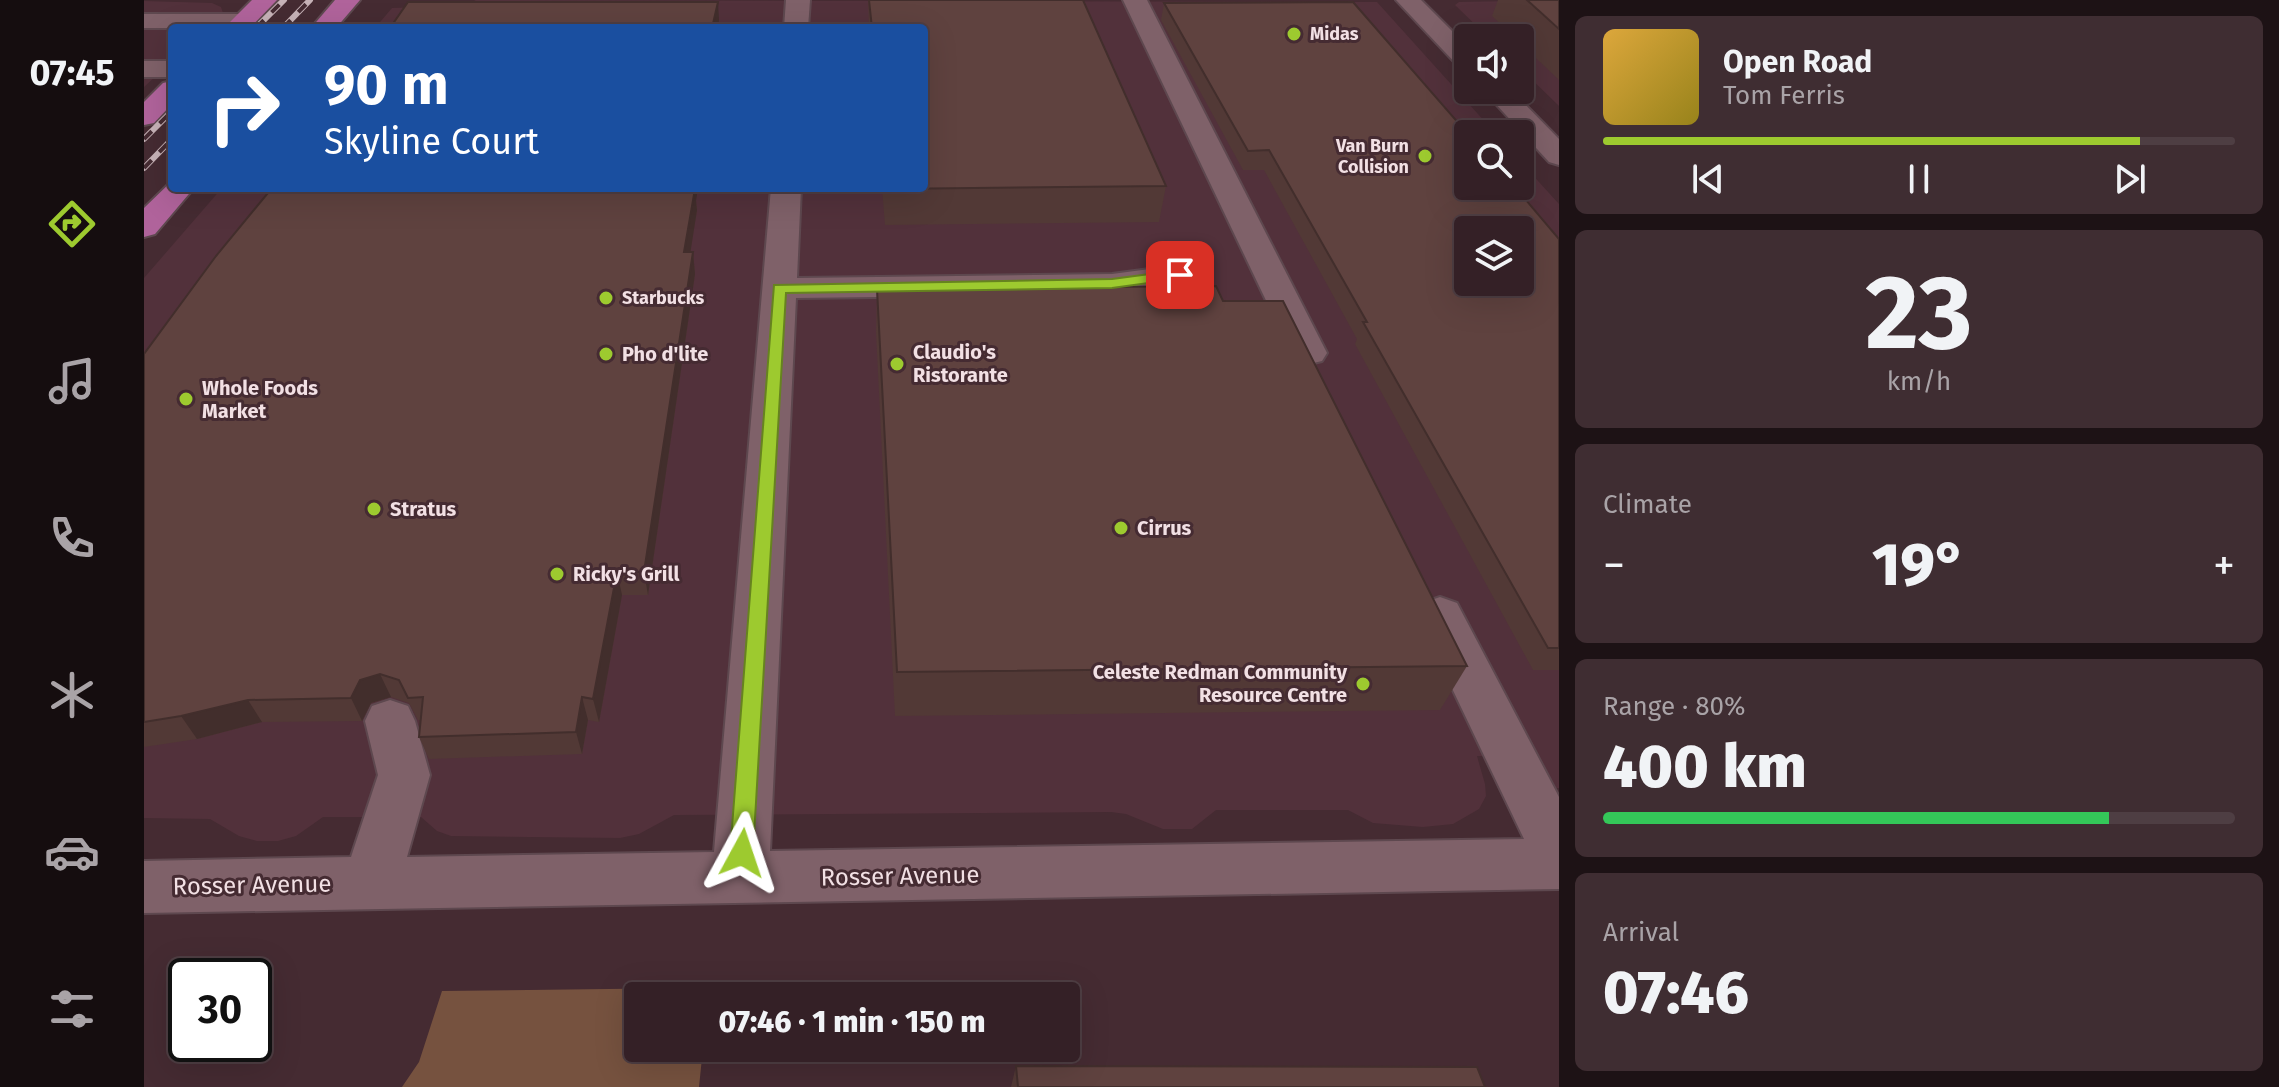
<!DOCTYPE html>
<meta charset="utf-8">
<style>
body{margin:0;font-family:"Fira Sans",sans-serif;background:#3f2d32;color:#f1f3f6;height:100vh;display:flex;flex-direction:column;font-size:30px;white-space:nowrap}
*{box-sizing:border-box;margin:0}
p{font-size:26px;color:#a9a3a7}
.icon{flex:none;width:44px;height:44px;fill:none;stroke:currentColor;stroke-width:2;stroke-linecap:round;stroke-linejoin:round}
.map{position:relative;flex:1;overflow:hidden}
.sheet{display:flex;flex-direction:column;gap:16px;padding:16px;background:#1d1215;width:720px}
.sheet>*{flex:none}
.hud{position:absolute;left:24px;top:24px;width:760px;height:168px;border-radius:8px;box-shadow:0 8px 32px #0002,0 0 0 2px #4e3e43;background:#1a4fa0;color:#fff;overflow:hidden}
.controls{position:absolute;left:1310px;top:24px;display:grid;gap:16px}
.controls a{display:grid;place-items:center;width:80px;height:80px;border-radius:8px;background:#342026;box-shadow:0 8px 32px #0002,0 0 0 2px #4e3e43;font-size:40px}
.speed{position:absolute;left:24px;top:958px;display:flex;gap:16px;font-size:40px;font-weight:700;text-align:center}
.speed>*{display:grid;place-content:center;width:104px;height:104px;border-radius:50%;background:#342026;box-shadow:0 8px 32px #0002,0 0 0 2px #4e3e43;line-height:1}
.speed .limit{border:4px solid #111;border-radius:12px;background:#fff;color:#111}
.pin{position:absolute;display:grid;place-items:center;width:68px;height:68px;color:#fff;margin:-34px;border-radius:16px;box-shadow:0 4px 12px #0006}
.me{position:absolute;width:88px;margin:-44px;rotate:5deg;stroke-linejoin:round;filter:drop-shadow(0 0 6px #0008)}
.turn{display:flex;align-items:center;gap:28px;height:168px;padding:0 24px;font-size:36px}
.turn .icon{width:104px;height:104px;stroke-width:2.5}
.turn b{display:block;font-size:56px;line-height:68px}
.big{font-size:60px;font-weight:800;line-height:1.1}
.sheet .tile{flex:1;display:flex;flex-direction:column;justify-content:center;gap:12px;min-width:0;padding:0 28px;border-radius:12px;background:#3f2d32}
.sheet .dial{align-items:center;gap:0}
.dial b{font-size:104px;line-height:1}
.song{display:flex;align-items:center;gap:24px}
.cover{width:96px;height:96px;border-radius:12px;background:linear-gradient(135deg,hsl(40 70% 55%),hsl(50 70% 35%))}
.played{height:8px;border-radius:4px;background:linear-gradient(90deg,#9dca2f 85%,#4e3e43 85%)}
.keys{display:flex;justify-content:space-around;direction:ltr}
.heat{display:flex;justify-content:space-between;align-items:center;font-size:44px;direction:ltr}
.charge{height:12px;border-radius:6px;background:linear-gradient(90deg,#34c759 80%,#4e3e43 0)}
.trip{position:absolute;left:480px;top:982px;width:456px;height:80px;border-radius:8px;background:#342026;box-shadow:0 8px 32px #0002,0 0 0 2px #4e3e43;font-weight:800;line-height:80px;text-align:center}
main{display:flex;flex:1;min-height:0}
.menu{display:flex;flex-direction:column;width:144px;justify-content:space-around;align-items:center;background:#150d0f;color:#a9a3a7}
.menu .icon{width:56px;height:56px}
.menu .active{color:#9dca2f}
.menu b{font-size:36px;color:#f1f3f6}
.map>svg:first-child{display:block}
.built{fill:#52313b;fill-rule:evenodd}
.green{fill:#76523f}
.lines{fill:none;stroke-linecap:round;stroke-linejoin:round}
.minor-casing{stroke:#5e484f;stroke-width:4}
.major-casing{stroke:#5e484f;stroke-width:4}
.minor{fill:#7f6169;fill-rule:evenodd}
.major{fill:#b0639b;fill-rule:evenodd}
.rail-casing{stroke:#c6b2b7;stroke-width:6}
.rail{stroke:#452b32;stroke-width:4;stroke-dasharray:11;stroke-linecap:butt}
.wall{fill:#523936}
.shaded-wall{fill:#422e2c}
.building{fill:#5f423f;stroke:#422e2c;stroke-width:2;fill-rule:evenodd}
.route{fill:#9dca2f;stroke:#66831f;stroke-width:2}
.poi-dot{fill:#9dca2f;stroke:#452b32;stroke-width:3}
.labels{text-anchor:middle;stroke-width:6;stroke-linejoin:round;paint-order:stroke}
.far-poi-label{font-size:18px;font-weight:bold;fill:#f2e0e4;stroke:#452b32;text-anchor:start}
.poi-label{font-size:20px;font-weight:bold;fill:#f2e0e4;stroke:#452b32;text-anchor:start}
.near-street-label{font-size:24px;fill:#f2e0e4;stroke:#452b32}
</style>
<main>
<nav class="menu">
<b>07:45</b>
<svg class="icon active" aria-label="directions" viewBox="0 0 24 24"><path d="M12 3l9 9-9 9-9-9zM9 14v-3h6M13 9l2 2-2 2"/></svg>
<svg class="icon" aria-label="music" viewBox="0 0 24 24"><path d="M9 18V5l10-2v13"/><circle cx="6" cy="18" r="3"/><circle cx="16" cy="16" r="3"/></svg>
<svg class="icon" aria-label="phone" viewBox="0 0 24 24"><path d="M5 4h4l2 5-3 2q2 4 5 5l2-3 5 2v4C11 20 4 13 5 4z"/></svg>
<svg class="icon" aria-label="climate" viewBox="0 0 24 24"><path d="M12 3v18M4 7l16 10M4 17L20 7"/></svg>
<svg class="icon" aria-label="car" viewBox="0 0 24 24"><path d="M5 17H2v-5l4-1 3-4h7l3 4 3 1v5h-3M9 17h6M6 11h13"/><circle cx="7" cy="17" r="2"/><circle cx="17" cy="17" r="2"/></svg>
<svg class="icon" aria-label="filters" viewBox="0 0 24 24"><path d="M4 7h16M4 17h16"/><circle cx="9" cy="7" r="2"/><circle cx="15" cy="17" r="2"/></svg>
</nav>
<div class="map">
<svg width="1415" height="1087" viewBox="0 0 1415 1087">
<rect width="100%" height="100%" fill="#452b32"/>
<g class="built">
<path d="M330,0L1233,2L1352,134H1324V186H1376V161L1415,204V788H1410L1384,757L1333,756L1341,784L1342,796L1335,809L1309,824L1279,827L1229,823L1204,810H1072L1048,829H1019L982,814L967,812L530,815L495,834L476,838L307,836L293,831L277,817H179L152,836L134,841H113L95,836L66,819L0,818V278L78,188H780V28H231L248,8L338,5ZM1324,230H1376V282H1324Z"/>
<polygon points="1415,0 1415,106 1376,68 1376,38 1345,38 1311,5 1315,2"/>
<polygon points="0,1 68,3 77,7 79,13 77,16 28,28 28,61 0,87"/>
</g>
<polygon class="green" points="544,988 547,996 494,996 494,1048 559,1048 555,1087 258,1087 275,1062 298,991"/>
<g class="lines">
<defs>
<g id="minor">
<polygon points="642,0 666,0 664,28 640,28"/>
<polygon points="979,0 1003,0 1183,353 1178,361 1165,364 1152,361 1147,353"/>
<polygon points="1252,0 1277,0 1324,47 1324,70 1315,67"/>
<polygon points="0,14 99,14 107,16 111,21 107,26 100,28 0,28"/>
<rect x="0" y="61" width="28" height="16"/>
<polygon points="1339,90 1367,90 1415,139 1415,165 1405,162"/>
<polygon points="627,188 657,188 653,278 968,274 1036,265 1048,268 1053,275 1048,282 968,294 652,298 626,851 1380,839 1273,615 1279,603 1296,597 1313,603 1415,797 1415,889 0,913 0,861 207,857 234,775 221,721 228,706 246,700 264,706 271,721 286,775 263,857 570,852"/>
</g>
<g id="major">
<polygon points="108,0 133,0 106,28 80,28"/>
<polygon points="191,0 216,0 192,28 167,28"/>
<polygon points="28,81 28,104 10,123 0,125 0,102 19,83"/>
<polygon points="28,181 28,188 50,188 11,234 0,237 0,208"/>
</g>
</defs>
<use href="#minor" class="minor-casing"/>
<use href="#major" class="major-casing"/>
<use href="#minor" class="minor"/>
<use href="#major" class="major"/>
<defs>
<g id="rail">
<polyline points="112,28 140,0"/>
<polyline points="139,28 166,0"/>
<polyline points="0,139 28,111"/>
<polyline points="0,168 28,139"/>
</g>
</defs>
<use href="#rail" class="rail-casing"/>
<use href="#rail" class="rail"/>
</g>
<g class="wall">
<polygon points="724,0 939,0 1022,186 1015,222 741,225 738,188 780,188 780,28 725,28"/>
<polygon points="1354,0 1415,0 1415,80 1376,43 1376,38 1371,38 1348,16"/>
<polygon points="1020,3 1415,239 1415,670 1389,670 1211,344 1213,339 1120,170 1099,170 1017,20"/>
<polygon points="552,201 553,210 546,252 549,252 551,274 504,595 478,595 455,722 444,720 438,754 285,759 275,737 276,720 274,720 265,703 247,697 227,703 218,721 118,722 53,739 0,747 0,354"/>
<polygon points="733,289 1079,301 1323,666 1296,710 751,716 732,332"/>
<polygon points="872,1066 1341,1087 867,1087"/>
</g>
<g class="shaded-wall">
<polygon points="574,2 575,20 574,28 568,28"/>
<polygon points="548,188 554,188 552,201 553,210 543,274 540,252"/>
<polygon points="549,252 551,274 504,595 500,572"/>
<polygon points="473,572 478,595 455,722 449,699"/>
<polygon points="236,674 247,697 227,703 218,721 207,698 216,680"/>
<polygon points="438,697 444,720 438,754 432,732"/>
<polygon points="104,700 118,722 53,739 37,716"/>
</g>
<g class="building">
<polygon points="725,0 939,0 1022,186 742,189 742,188 780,188 780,28 728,28"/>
<polygon points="1383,0 1415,0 1415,29"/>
<polygon points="264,2 574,2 568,28 246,28"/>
<path d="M1209,2L1324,134V186H1370L1415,239V648H1404L1219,322H1223L1125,150L1104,151L1020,3ZM1324,230H1376V282H1324Z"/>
<polygon points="128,188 548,188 548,189 551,189 540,252 549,252 500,572 473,572 449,699 438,697 432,732 275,737 279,697 264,698 255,680 236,674 216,680 207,698 104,700 37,716 0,722 0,354 72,256"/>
<polygon points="1072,286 1079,301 1139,301 1323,666 753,672 733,289"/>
<polygon points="872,1066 1333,1067 1341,1087 874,1087"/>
</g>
<polygon class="route" points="1036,270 1041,272 1041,278 968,288 642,293 609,853 606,860 598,863 590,860 586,853 630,285 968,279"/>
<g class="poi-dot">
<circle cx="1150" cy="34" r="8"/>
<circle cx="1281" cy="156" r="8"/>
<circle cx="462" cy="298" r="8"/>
<circle cx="462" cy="354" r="8"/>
<circle cx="753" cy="364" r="8"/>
<circle cx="42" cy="399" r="8"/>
<circle cx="230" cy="509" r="8"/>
<circle cx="977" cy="528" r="8"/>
<circle cx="413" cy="574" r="8"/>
<circle cx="1219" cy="684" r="8"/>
</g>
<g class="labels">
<g class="far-poi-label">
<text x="1166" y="40">Midas</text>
<text x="1265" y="152" text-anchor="end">Van Burn<tspan x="1265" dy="21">Collision</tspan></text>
<text x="478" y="304">Starbucks</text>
</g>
<g class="poi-label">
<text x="769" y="359">Claudio's<tspan x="769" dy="23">Ristorante</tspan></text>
<text x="478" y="361">Pho d'lite</text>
<text x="58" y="395">Whole Foods<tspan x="58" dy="23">Market</tspan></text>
<text x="246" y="516">Stratus</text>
<text x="993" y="535">Cirrus</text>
<text x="429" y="581">Ricky's Grill</text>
<text x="1203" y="679" text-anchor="end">Celeste Redman Community<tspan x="1203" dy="23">Resource Centre</tspan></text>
</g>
<g class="near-street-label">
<text transform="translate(756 876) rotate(-1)" y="8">Rosser Avenue</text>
<text transform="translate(108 885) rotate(-1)" y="8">Rosser Avenue</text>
</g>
</g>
</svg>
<div class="controls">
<a><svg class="icon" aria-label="sound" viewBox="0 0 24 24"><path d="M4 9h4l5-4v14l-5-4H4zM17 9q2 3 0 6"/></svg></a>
<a><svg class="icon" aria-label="search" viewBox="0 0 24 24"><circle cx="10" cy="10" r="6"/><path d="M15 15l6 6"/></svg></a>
<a><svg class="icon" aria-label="layers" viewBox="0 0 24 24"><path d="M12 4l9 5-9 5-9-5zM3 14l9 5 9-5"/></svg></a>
</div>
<div class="speed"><div class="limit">30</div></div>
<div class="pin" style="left:1036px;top:275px;background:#d93025"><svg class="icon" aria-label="arrive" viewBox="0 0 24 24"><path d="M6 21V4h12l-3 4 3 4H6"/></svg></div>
<svg class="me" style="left:598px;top:853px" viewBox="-20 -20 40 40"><path d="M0-17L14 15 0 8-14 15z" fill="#9dca2f" stroke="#fff" stroke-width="4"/></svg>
<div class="trip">07:46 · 1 min · 150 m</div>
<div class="hud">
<div class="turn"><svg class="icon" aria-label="right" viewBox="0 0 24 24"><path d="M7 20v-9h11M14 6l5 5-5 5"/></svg><div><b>90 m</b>Skyline Court</div></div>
</div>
</div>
<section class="sheet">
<div class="tile">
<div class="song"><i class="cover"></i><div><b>Open Road</b><p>Tom Ferris</p></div></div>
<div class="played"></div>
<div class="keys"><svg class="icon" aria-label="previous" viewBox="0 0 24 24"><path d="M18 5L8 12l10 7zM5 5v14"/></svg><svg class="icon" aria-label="pause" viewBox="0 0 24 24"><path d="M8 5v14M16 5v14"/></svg><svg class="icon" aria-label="next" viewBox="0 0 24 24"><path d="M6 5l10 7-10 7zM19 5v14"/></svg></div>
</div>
<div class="tile dial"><b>23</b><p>km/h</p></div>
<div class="tile"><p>Climate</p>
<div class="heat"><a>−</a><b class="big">19°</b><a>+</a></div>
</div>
<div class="tile"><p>Range · 80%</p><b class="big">400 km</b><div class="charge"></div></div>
<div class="tile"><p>Arrival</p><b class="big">07:46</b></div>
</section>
</main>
